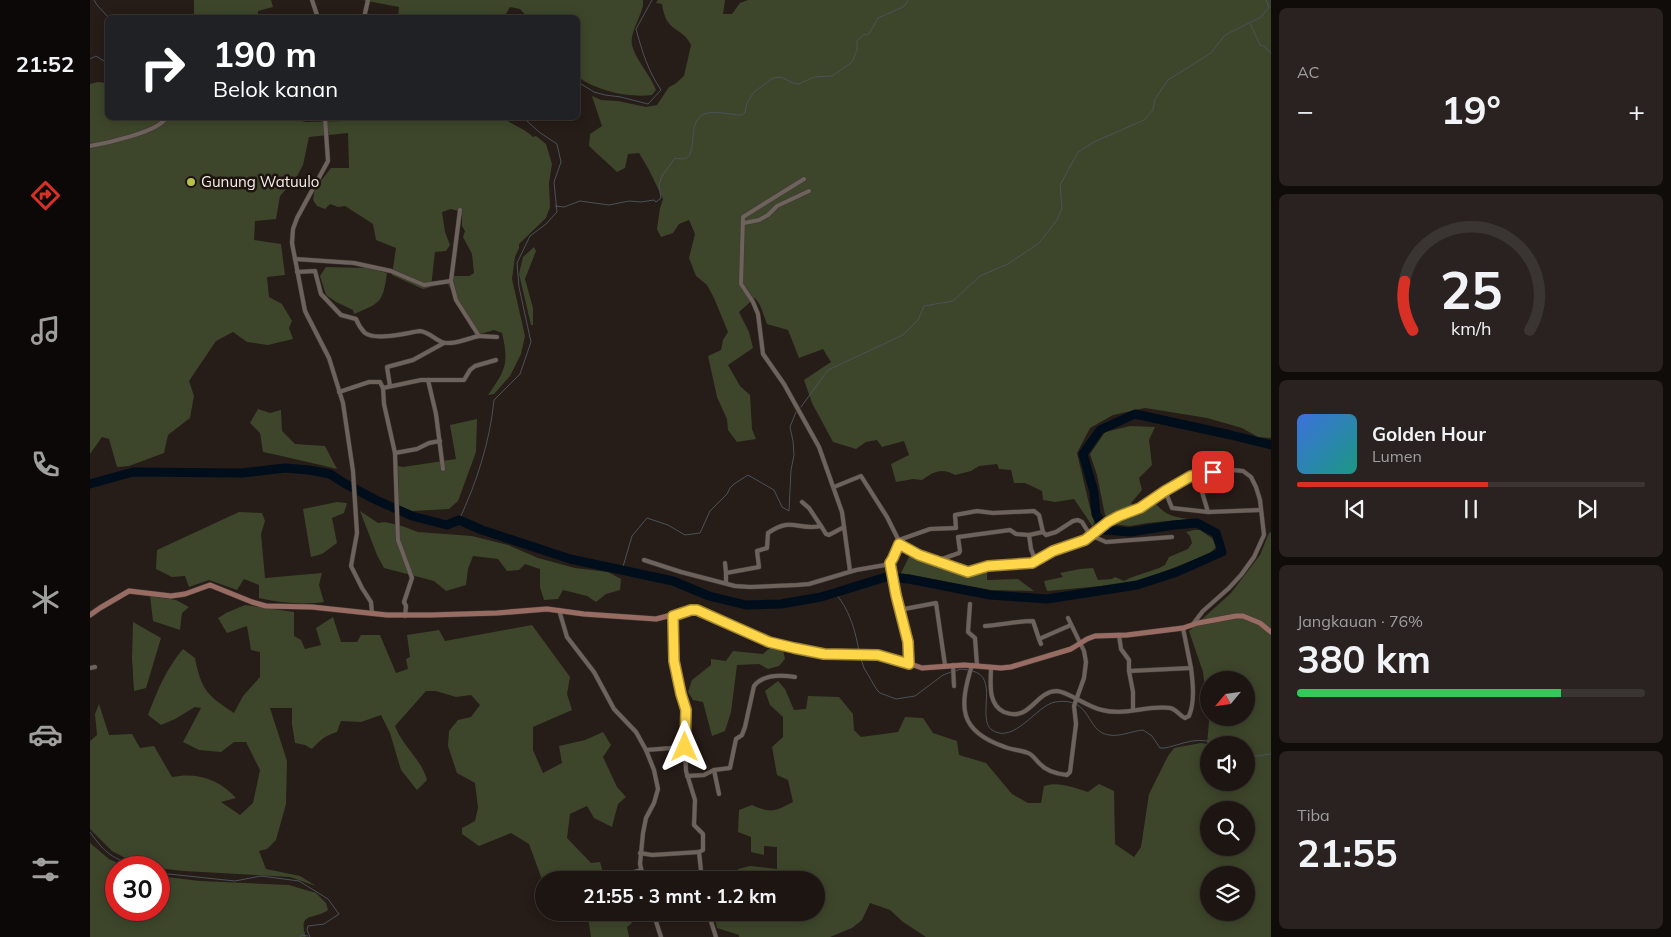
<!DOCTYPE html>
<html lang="id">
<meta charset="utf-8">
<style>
body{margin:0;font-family:Mulish,sans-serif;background:#292220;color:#f1f3f6;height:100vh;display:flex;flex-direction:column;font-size:19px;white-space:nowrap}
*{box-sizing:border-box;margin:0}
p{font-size:16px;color:#a09f9f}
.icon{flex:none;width:28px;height:28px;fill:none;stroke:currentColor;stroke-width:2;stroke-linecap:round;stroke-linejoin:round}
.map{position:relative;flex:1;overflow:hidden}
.drawer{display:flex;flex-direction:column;gap:8px;padding:8px;background:#0f0c0a;width:400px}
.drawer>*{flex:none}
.top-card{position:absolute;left:15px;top:15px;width:475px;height:105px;border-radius:8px;box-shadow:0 2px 12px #0003,0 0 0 1px #3a3432;background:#202124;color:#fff;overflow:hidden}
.needle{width:32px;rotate:241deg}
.fabs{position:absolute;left:1110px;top:671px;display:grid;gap:10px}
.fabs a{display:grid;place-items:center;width:55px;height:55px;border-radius:50%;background:#1c1512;box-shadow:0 2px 12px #0003,0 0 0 1px #3a3432;font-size:25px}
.speed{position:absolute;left:15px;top:856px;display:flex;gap:10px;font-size:25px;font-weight:700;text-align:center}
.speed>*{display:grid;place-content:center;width:65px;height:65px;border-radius:50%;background:#1c1512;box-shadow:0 2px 12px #0003,0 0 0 1px #3a3432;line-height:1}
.speed .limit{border:8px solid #d22;background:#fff;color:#111}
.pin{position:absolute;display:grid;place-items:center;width:42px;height:42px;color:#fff;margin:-21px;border-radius:10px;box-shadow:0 2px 8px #0006}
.me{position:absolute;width:55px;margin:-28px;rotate:0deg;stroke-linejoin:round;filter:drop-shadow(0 0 4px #0008)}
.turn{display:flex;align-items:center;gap:18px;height:105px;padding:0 25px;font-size:22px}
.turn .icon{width:65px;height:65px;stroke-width:2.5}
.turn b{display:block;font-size:35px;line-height:42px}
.big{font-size:38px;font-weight:700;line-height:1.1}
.drawer .tile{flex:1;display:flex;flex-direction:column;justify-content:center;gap:8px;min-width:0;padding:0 18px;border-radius:8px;background:#292220}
.drawer .dial{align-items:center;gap:0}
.dial svg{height:130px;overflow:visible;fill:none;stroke:#3a3432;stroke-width:7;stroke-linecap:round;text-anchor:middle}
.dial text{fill:#f1f3f6;stroke:none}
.song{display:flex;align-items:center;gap:15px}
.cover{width:60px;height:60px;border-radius:8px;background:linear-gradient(135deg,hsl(220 70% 55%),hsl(170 70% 35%))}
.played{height:5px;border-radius:2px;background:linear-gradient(90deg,#d93025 55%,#3a3432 55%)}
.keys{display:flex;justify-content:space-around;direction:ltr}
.heat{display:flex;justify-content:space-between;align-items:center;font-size:28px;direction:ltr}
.charge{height:8px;border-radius:4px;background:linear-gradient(90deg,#34c759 76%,#3a3432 0)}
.trip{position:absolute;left:445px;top:871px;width:290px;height:50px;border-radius:25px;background:#1c1512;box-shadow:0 2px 12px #0003,0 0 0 1px #3a3432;font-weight:700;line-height:50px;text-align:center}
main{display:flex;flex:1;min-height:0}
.tabs{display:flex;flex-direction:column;width:90px;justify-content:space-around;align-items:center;background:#0b0807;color:#a09f9f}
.tabs .icon{width:35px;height:35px}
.tabs .current{color:#d93025}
.tabs b{font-size:22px;color:#f1f3f6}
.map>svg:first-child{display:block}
.green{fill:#3d462a;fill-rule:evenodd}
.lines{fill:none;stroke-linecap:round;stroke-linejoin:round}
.stream{stroke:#4a525a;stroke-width:1}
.river{stroke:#000e1b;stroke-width:9}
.street-casing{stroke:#423a37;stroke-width:5}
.secondary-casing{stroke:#423a37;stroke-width:6}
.street{stroke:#6e625c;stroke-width:4}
.secondary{stroke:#986c63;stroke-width:5}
.route-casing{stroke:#a68a30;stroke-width:12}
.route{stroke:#ffd54a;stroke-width:9}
.poi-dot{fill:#b6c149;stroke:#1d130f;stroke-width:2}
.labels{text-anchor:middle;stroke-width:5;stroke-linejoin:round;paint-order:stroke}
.poi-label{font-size:15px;fill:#f7efec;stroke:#1d130f;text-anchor:start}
</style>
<main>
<nav class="tabs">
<b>21:52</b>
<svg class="icon current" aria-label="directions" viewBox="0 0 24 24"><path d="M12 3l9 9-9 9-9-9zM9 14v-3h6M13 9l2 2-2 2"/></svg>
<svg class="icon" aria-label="music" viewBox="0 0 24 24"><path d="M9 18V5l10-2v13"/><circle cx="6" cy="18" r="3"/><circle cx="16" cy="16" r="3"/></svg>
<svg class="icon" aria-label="phone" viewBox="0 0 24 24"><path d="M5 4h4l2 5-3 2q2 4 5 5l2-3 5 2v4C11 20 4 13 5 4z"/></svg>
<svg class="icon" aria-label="climate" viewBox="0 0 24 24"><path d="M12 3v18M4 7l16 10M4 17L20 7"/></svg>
<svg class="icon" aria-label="car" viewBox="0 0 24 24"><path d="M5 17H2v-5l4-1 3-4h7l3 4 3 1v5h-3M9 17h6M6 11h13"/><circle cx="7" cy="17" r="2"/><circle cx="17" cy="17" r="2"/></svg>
<svg class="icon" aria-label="filters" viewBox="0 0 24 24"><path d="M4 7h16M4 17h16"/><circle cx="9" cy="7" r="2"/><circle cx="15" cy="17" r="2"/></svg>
</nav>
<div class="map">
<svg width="1181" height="937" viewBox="0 0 1181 937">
<rect width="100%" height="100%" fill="#261c18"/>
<g class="green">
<polygon points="104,0 181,0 183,7 168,11 168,17 104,17"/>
<path d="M272,0H553C555,12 539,31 542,45C546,61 560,74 566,90L562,95C539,98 507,91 488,77V18L437,17L430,9L420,7L414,17H308L309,7Z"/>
<path d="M568,0H635L633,14H642L650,3L658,0H1181V438L1168,437L1152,428L1117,418L1074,411L1055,408L1023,415L1000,428L987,453L1000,508L1004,521L1003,527L984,499L965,502L953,500L952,491L935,483H924L921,470L909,469L907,464L889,466L881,471L865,475C852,467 843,472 832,480L823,479L806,482L801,464L819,455L814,441L792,447L787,440L776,442L766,449L743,442L722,403L714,380L741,362L733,349L709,358L698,330L677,324L670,305L665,298L649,312L659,332L663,348L638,365L650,386L660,395L662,429L666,439L647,442L638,430L637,419L627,397L618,356L631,350L633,340L638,332L624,298L617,285L606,276L599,258L605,234L599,220L589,224L583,233L571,237L567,229L570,208L573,199L559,170L549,153L538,154L535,168L527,172L499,146L500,134L512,126L502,96L511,100L528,101L556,107L567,105L579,87L585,84L594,76L601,45C591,25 576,34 572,4L566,3Z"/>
<path d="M8,82L17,83L18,118H199L216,122L253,121L254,118H414C423,126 434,128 443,137L446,136L456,144L462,164L459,183L460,207L456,218L429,244V248L425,257L422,279L435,336L431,354L420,376L404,394L398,395C416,370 419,363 412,333L404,330L387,335L371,311L358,284L363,283L364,276H379L384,273L382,254L373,237L375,231L372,226V212L361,209L352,212L355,232L360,245L356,251L345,252L341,287L333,289L302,275L306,248L286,240L283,224L255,206L248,207L240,204L235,209L227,206L223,200L225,188L241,168H259L258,133L219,137L213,165L206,178L190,196L186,219L165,221L164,240L191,244L195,275L177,277L179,297L192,304L202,321L199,328L203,339L178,345L157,342L143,332L126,341L99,381L104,396L100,418L78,435L74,453L39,466L27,467L19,439L12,437L0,454V84Z"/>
<polygon points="444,247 446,251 435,279 443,308 443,325 441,325 429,274 433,257"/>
<path d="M236,267L278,268L297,273C293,302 291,303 264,314L263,310L246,302L236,295L230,276Z"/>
<path d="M168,409L180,413L191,410L192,431L205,444L235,446L247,469C222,463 198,457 173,452L170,433L160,423Z"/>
<polygon points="387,419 386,452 368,501 359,509 322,511 309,506 308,466 313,467 366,459 360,425"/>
<path d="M1040,426L1065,427L1059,440L1062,465L1049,478L1052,490L1041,503L1049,513L1066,504C1075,515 1084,517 1098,519L1057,523L1040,526L1022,524L1015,515L1007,475L1000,454L1015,432Z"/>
<polygon points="247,502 257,503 254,513 242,518 247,543 232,554 221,557 213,509"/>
<polygon points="270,511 288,523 295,522 312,526 328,532 382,536 418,545 448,558 485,568 518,572 531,579 530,590 516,594 506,602 497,596 473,590 468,599 454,600 450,587 450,569 435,564 429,570 417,571 408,559 383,556 378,569 376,585 356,591 344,581 294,568 287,555"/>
<path d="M149,512L172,513L175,521L171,534L175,578L232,573L229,585L234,602C213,605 190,603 169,598V585L154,579L147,590L119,580L99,587L95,576L82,577L66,569L67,550Z"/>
<path d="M1104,530H1110L1123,539L1126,547L1119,554L1044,583L957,591L954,581L973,577L970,573L990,569L1003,568L1008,580L1022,579L1025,577L1034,581C1047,574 1062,572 1075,565L1079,557L1098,549L1102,543L1100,536L1096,532Z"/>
<path d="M1181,532V937H836L813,922L800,910L780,903L772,920L762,928L740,937H649V935L627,928L624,913L726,912V880H647L648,869L660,866L687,869V847L674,846V855L661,852V837L648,832L649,810L662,805C681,814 685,811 703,802L698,780L687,775L682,747L693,737V717L680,705L675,691L688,681L695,689L704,710L716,709L718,696L749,697L763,714L764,730L771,737L808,732L815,717L833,718L843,733L867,741L869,755L896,763L922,794L938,803H951L954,786C968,781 985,788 998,792L1009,784L1024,791L1025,844L1044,857L1051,847L1059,794L1078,756L1084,748L1111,743L1117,744L1119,722L1113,672L1099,631L1141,593L1170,555L1179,533ZM1119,680H1156V718H1119ZM1119,745H1156V782H1119ZM1119,810H1156V848H1119ZM1119,875H1156V912H1119Z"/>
<path d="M820,555C844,567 871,580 897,572V580L928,579L944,591L901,590L811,573Z"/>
<polygon points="60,596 86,600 99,607 92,613 90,630 63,621"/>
<path d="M155,605L204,612V636L211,640L215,649L231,645L226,628L243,617L251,642H267L271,635H290L306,673L318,669L316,659L320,657L317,635L349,630L355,641L442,625L480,677L477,694L482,710L443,727V750L453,773L472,763L469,746L495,740L513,732L521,745L513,757L527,787L536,797L528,804L522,827L504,818L497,806L480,814L477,838L501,863L510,862L515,880H454V885L439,844L421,833L389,846L372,834V828L385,821L388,808L385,783L367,773L358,746L359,731L368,720L381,717L390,705L381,695L366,697L346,691H336L305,726C313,747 332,760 337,780L327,790L311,770L300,733L291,715L271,722L251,721L247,732C236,735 230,740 222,749L215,745L205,743L202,724V708H180L197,761L196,804L186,840L177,849L169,851L176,869L210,876L226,886L200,877L94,871L57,867L39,860L22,851L0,829V741L7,735L5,714L9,704L19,735L42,734L50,748L64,746L82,777C107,772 129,779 146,798L131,802L150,815L163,803L170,770L156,742H144L131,752L109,750L93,742L111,708L105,707L85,719L71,725L58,715C67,691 76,669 93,649L105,658C111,690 118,696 144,713L153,696L170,677V652L161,650L157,626L137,633L128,618L136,613Z"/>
<polygon points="43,622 71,638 56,688 44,691 42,658"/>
<polygon points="683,645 693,650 695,659 689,666 678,669 669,664 647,665 641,712 635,731 622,736 613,702 603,700 598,692 602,680 621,665 621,659 636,661 643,651 673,654"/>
<path d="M0,843L19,859L36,867L26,868V910H69V876L110,881L199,885L226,893L236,903L238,910C225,920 207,911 216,937H0Z"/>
<polygon points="467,914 510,913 511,915 523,918 538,913 542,923 537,927 539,937 501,937 498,917"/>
</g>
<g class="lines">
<g class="stream">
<polyline points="4,0 7,5 19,18"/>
<polyline points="1160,23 1170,45 1174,46 1181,53"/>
<polyline points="0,59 6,56 14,61 18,59"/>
<path d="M488,82L504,92L515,95L531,97L558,104L571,90C558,71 552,51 546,29L562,0"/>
<path d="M465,206L474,207L490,201L519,205L539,201L551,202L564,200L566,202L571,198L569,185L572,176L585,158C614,166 593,123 614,114C625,110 640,115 652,115L655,112L657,103L664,92L683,78L691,77L703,83L709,84L724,77L742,76L762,62L767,50V41L773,35L779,34L788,18L813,7L816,4L818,0"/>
<polyline points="711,407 738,370 813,335 828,320 834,306 863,301 890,276 918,264 949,243 967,220 972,208 970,185 988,152 1004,142 1054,120 1063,110 1065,99 1078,80 1121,53 1135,35 1171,17 1179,7 1176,0"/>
<path d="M369,520C387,482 400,441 404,400L430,374L441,342L429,287L427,263L440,236L456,224L467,212L464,182L471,162L467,144L449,132L437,121L436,118"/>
<polyline points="532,570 542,536 557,518 578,525 595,535 610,533 620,511 637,494 640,488 644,484 658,475 684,490 692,507 699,511 701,470 704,455 703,441 700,427 706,412"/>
<path d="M745,593C759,608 766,632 769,652"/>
<polyline points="770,656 774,668 787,690 790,693 806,699 825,696 853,675 861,672"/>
<polyline points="865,671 871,669 878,670"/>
<path d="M882,671C910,676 886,719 902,730C924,745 947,705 965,702C1003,696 995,732 1019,735C1030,737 1042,731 1053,730L1062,736L1070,748H1075C1100,742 1106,736 1132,745"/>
<polyline points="1156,754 1167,756 1181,754"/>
<path d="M0,832C17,856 22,857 49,868"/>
<polyline points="69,873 145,881 171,876 209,881 238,899 249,914 234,924 218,926 217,930 220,937"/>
<polyline points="210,937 211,935 218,936"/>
</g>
<polyline class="river" points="0,484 43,472 152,473 195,468 219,470 240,474 254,483 284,499 322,516 357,525 369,520 392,530 480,559 583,581 619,596 656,605 691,604 731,597 796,577 819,579 900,595 957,599 1047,585 1087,572 1132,552 1126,533 1107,523 1084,525 1040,532 1015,530 1006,514 1004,492 993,454 1010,430 1045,414 1141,435 1181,445"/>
<defs>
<g id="street">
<polyline points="222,0 228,18"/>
<polyline points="274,18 278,0"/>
<polyline points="235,118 238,161 207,218 203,229 202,243 215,311 239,358 253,403 263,471 267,533 261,566 272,588 281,602 282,613"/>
<path d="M0,146C17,143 68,132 76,118"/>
<polyline points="714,179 653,217 651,284 663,302 668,314 673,354 694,384 729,447 752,512 760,571"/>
<polyline points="370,210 361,281 366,300 389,336 407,337"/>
<polyline points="654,223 669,220 678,215 687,206 719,191"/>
<polyline points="205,259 264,263 301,271 334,285 361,281"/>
<path d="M207,272L225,271L231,294L251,315L266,319C268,324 271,329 275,333C286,341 316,333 330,331C339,332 344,339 352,342C363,346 378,338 389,336"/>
<polyline points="338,380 346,414 353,469"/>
<polyline points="300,386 297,367 323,360 354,343"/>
<polyline points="293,388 294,404 305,453 308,540 322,578 314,602 316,606 315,616"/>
<polyline points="249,392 279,382 290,382 293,388 331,380 374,380 380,370 385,366 406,360"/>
<polyline points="305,453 327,449 339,443 350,441"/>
<polyline points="1107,475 1118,512 1170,510"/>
<polyline points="744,487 771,476 797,517 809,541"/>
<polyline points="1075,491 1082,508 1118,512"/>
<polyline points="712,502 719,508 731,526"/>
<polyline points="809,540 840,529 866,528 865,515 887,511 903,513 944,511 949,515 953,532 956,535 966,532 983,521 988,520 992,522 1000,535 1016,542 1082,537"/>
<polyline points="554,560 591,572 645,586 660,587 707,585 719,584 766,570 795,565 802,561 809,544 829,555 877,572 898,566 942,563 963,551 995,539 1019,521 1029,516 1050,509 1075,491 1101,476 1143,470 1153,471 1161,477 1166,487 1170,500 1174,535 1164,557 1151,575 1139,588 1113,611 1103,624"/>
<polyline points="848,562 849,560 869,553 870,551 868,537 920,530 926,534 939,535"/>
<polyline points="946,562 941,549 939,535 953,532"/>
<polyline points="635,563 636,573"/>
<polyline points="800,563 806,595 817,636 819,663"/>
<path d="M636,583V573L669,567L667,551L677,548L678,533C702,516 707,531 731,526L736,534L739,535L754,527"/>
<polyline points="880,604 878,632 885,638 887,665"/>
<polyline points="469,610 477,637 504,672 524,709 546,732 556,750 564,770 568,789 564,803 556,818 553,833 550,864 554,880"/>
<polyline points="809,610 846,603 855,665"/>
<polyline points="583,616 584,661 591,693 596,710 594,726 596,771 605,800 604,825 613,834 613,850 609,852 612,880"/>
<path d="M895,626C911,625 926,621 943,621L949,639"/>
<polyline points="1029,635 1031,649 1039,660 1039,671"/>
<polyline points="951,644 949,639 981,625"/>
<polyline points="863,665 864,686"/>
<path d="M882,665C869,707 868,731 915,747C922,750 931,750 938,753C943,755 945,759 949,763C956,771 967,774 977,775L980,772L986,724L984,706L994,678L996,662L994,651L978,618"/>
<path d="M901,667C901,682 897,704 914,712C940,723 945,691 967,691C979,692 997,707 1012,710C1034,716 1057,705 1080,708C1086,709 1089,715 1095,718L1099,716C1105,701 1103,684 1101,668"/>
<polyline points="0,668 5,667"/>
<polyline points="1043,710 1043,692 1039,671 1101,668 1093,628"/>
<polyline points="556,750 595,747"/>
<polyline points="597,776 614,775 624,770"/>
<path d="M629,794L624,770L640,768L646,739L652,735L655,727L664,686C673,674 692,675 705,677"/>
<polyline points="550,853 562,855 609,852"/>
<polyline points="529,877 551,870"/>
<polyline points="563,912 571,937"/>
<polyline points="618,912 626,937"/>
</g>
<polyline id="secondary" points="0,615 10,608 39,591 81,596 95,594 120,585 162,602 176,606 222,607 297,615 341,615 407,613 457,609 494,614 566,619 601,610 613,612 679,642 713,650 734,654 788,655 801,657 832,668 874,665 911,668 921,667 981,649 997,639 1005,636 1037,635 1093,628 1108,623 1146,616 1153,616 1170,623 1181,632"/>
</defs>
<use href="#street" class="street-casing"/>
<use href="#secondary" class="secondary-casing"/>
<use href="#street" class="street"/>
<use href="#secondary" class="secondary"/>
</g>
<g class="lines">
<defs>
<polyline id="route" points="595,747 596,710 591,694 584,661 583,616 601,610 607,610 679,642 704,648 734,654 788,655 819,664 818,642 806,595 800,563 803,558 809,544 829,555 878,572 898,566 942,563 963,551 995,540 1018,522 1029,516 1050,508 1075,491 1101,476 1123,472"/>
</defs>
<use href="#route" class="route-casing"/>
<use href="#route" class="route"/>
</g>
<circle class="poi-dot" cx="101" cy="182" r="5"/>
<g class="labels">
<g class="poi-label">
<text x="111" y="187">Gunung Watuulo</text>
</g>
</g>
</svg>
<div class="fabs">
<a><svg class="needle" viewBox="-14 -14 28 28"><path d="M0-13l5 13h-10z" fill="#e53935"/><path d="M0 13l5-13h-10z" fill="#a09f9f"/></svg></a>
<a><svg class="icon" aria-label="sound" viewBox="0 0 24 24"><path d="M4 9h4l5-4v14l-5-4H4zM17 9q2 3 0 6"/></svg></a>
<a><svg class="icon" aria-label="search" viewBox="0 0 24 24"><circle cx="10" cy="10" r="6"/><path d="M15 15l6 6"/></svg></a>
<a><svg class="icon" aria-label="layers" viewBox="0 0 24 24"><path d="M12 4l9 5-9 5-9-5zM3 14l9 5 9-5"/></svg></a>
</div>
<div class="speed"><div class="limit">30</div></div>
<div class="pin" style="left:1123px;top:472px;background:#d93025"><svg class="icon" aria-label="arrive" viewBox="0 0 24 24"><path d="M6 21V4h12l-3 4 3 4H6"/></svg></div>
<svg class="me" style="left:595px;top:747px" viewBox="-20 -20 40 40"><path d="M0-17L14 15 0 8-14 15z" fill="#ffd54a" stroke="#fff" stroke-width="4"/></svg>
<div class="trip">21:55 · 3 mnt · 1.2 km</div>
<div class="top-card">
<div class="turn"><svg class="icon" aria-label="right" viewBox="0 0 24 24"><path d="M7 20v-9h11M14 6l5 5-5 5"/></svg><div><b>190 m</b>Belok kanan</div></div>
</div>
</div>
<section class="drawer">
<div class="tile"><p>AC</p>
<div class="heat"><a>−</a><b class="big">19°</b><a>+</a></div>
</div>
<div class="tile dial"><svg viewBox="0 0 100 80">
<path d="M14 69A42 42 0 1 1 86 69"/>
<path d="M14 69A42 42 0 0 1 9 39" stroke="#d93025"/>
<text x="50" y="56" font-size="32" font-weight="700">25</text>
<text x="50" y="72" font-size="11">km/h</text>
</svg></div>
<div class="tile">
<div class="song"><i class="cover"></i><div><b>Golden Hour</b><p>Lumen</p></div></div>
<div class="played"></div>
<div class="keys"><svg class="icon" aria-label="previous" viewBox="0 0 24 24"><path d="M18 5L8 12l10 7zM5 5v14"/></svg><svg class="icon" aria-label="pause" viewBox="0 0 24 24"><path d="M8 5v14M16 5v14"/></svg><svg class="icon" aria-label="next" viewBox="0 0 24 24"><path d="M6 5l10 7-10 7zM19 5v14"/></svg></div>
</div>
<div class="tile"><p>Jangkauan · 76%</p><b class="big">380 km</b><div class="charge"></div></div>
<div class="tile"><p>Tiba</p><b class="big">21:55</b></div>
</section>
</main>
